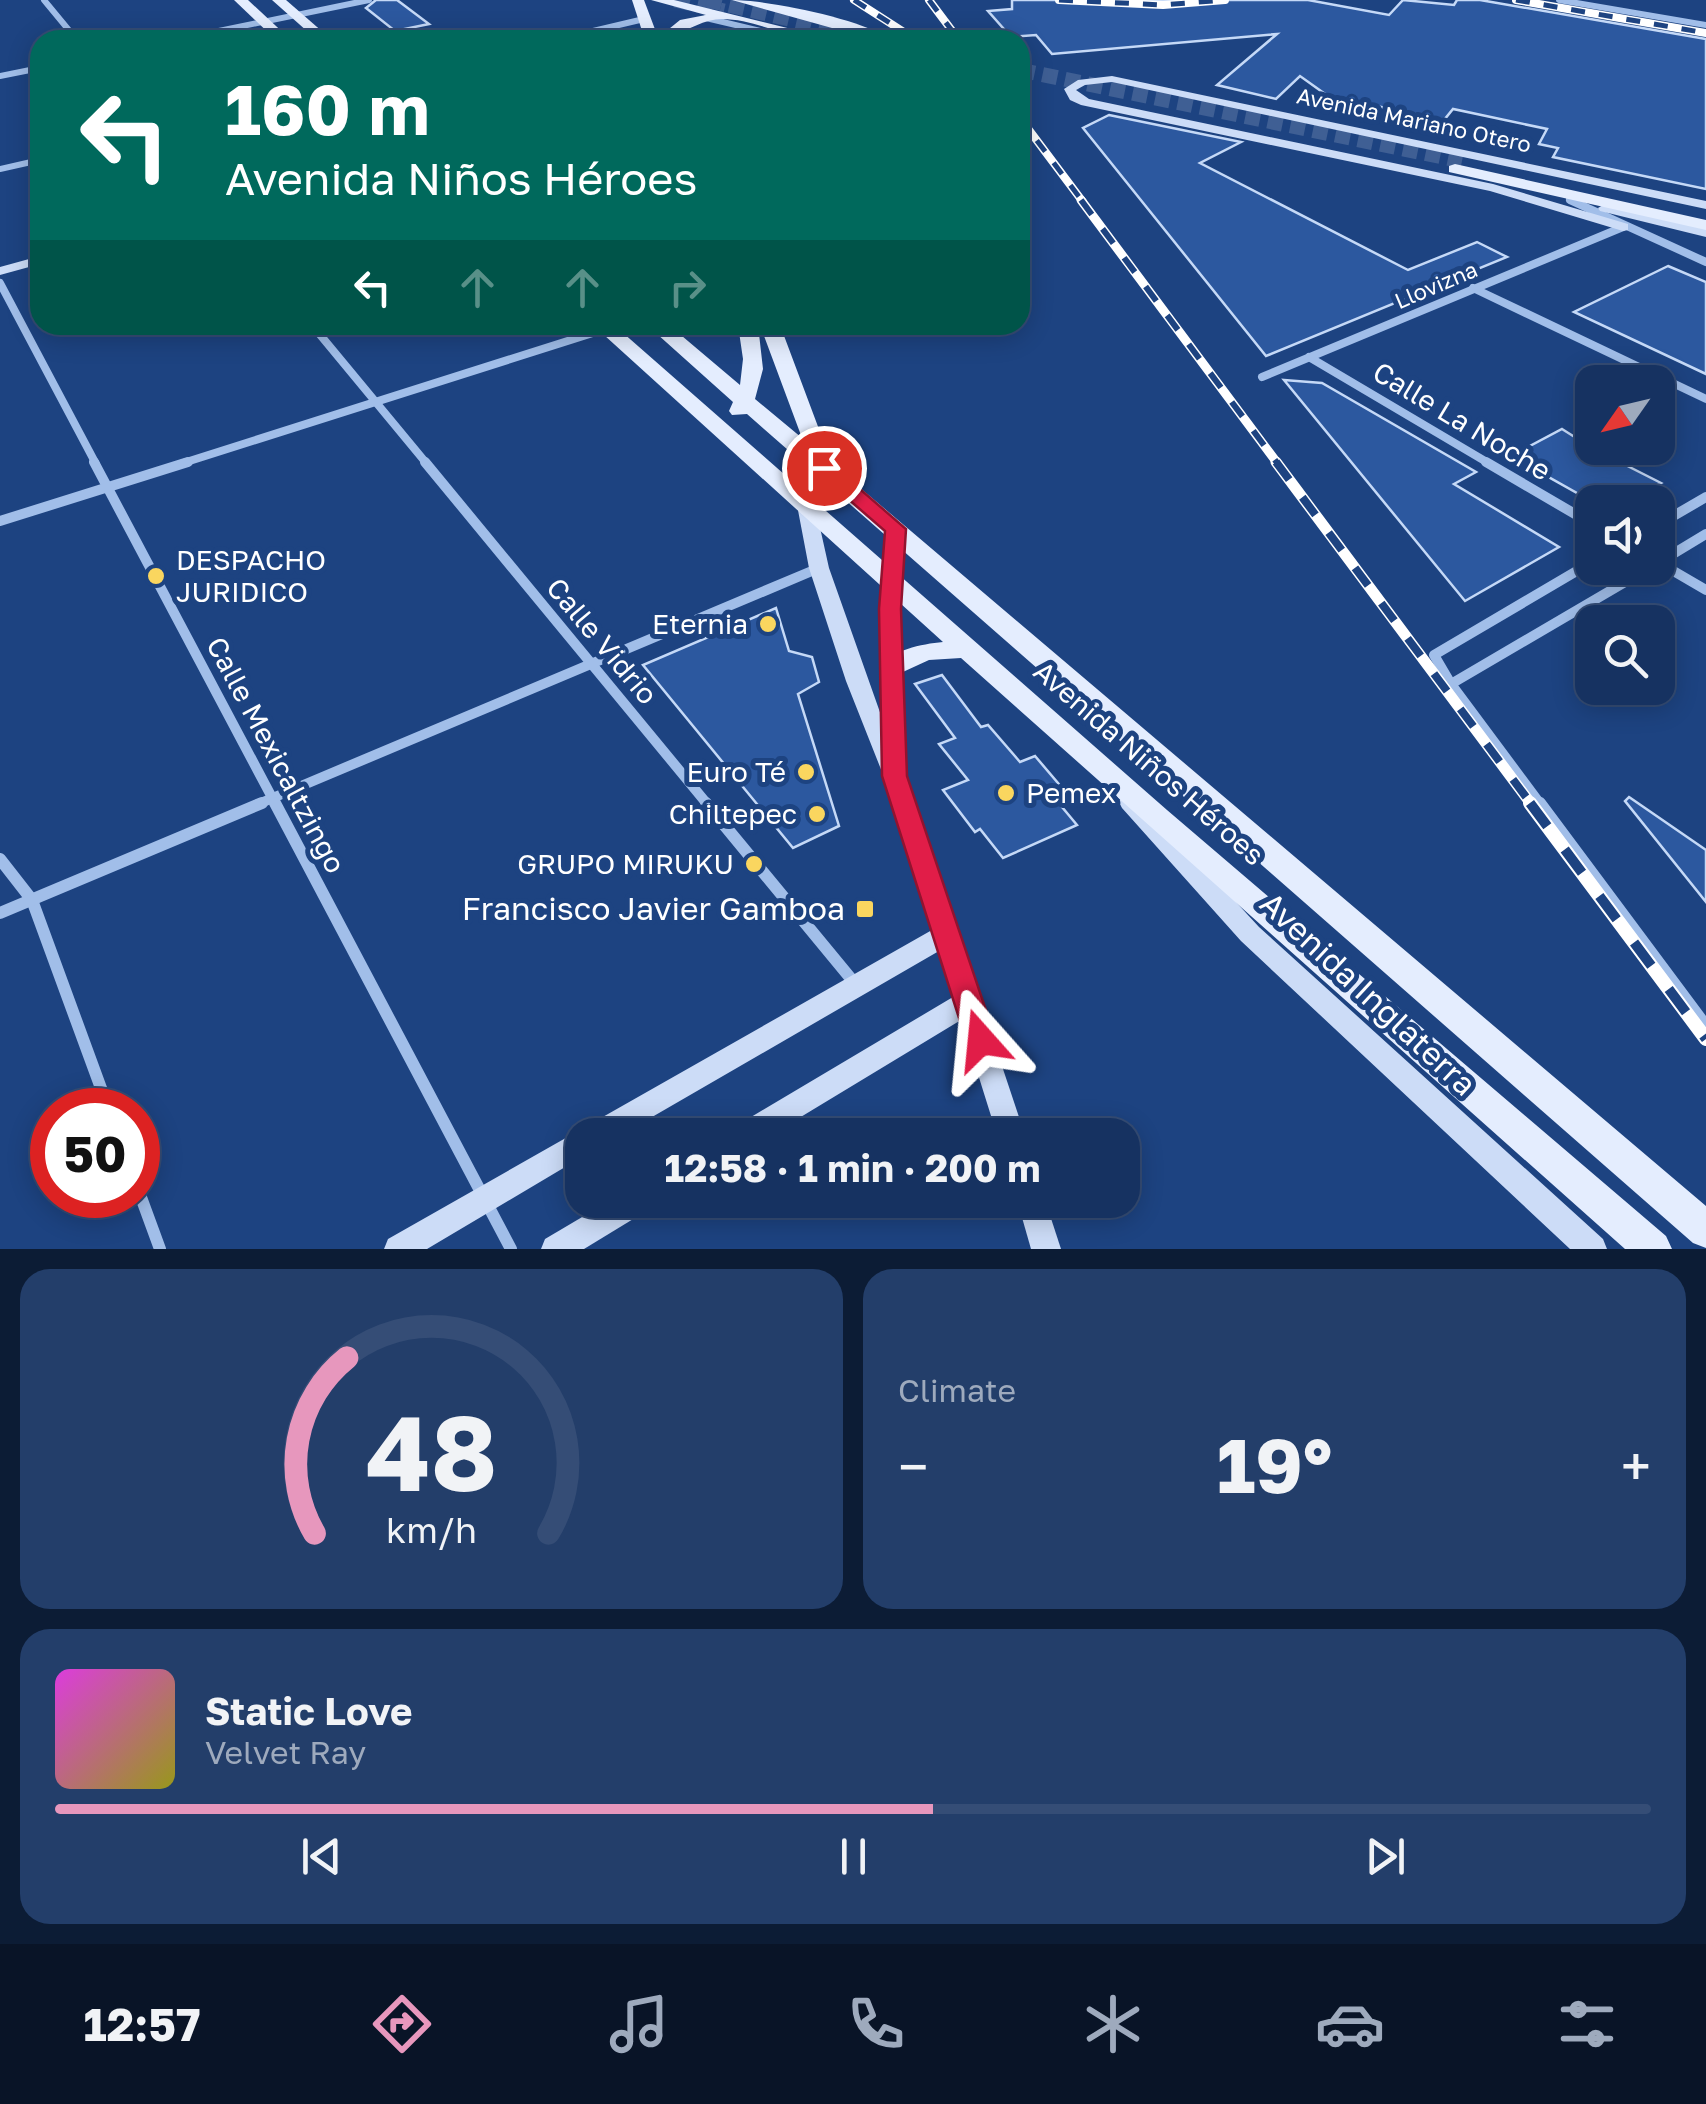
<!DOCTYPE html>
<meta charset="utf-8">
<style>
body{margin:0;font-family:"Golos Text",sans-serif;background:#233e6a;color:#f1f3f6;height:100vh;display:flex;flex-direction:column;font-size:38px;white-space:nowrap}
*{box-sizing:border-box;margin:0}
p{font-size:32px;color:#9eaabd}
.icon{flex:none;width:55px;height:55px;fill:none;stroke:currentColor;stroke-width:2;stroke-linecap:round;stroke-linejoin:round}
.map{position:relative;height:1249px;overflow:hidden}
.panel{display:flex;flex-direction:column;gap:20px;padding:20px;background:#0c1c35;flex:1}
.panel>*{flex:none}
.hud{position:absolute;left:30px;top:30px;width:1000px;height:305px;border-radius:30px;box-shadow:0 5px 25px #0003,0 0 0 2px #354d76;background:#00695c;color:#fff;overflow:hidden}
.needle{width:65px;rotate:236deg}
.fabs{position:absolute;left:1575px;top:365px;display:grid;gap:20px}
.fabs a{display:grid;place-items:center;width:100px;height:100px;border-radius:20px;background:#163261;box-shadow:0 5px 25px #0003,0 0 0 2px #354d76;font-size:50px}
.speed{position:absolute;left:30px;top:1088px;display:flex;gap:20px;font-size:50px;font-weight:700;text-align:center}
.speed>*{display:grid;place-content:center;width:130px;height:130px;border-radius:50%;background:#163261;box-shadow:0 5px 25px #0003,0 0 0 2px #354d76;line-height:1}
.speed .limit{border:15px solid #d22;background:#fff;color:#111}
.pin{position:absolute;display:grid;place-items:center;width:85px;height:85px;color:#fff;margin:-42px;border:5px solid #fff;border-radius:50%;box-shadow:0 2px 10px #0007}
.me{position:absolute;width:110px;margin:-55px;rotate:342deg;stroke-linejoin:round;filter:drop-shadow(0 0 8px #0008)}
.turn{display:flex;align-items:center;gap:35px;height:210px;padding:0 30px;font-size:45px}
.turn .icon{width:130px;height:130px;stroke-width:2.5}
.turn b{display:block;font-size:70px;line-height:85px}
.lanes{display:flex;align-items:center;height:95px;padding:0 30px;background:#0003;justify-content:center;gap:50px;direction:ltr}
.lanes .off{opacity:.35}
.big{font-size:75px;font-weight:700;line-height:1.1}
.panel .widget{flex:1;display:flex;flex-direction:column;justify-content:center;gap:15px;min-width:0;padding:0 35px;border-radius:30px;background:#233e6a}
.panel .dial{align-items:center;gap:0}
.dial svg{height:260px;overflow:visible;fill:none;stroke:#354d76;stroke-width:7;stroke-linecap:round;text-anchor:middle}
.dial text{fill:#f1f3f6;stroke:none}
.song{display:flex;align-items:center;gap:30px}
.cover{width:120px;height:120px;border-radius:15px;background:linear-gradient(135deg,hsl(300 70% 55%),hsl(60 70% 35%))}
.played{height:10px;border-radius:5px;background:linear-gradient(90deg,#e797bd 55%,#354d76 55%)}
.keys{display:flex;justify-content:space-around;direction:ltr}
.heat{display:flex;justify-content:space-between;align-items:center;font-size:55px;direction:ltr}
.panel .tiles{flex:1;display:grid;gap:20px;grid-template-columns:1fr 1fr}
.widget:last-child{grid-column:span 2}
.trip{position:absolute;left:565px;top:1118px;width:575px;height:100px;border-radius:30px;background:#163261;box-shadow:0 5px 25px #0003,0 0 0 2px #354d76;font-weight:700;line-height:100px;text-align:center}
.menu{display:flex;height:160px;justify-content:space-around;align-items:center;background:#091427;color:#9eaabd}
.menu .icon{width:70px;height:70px}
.menu .selected{color:#e797bd}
.menu b{font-size:45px;color:#f1f3f6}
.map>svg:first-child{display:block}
.building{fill:#2c589f;stroke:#c5d9f7;stroke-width:2.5}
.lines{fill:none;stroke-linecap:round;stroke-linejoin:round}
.primary-tunnel{stroke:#3f5f94;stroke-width:15;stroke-dasharray:15 8;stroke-linecap:butt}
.street-far3{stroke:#a1bee9;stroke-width:6}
.street-far2{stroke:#a1bee9;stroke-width:8}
.street-far1{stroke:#a1bee9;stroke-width:10}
.street{stroke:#a1bee9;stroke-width:12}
.secondary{fill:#ccdcf7;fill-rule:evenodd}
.primary{fill:#e4edfe;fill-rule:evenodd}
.rail-far3-casing{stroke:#fff;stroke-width:8}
.rail-far2-casing{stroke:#fff;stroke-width:9}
.rail-far1-casing{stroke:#fff;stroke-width:11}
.rail-casing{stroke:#fff;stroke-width:14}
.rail-far3{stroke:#1d4381;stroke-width:5;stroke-dasharray:14;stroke-linecap:butt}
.rail-far2{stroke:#1d4381;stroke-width:6;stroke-dasharray:18;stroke-linecap:butt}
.rail-far1{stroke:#1d4381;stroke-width:8;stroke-dasharray:22;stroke-linecap:butt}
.rail{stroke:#1d4381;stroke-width:10;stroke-dasharray:29;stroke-linecap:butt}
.route{fill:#e11d48;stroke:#92132f;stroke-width:2.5}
.poi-dot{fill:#fad65f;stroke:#1d4381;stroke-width:4}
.labels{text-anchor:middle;stroke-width:10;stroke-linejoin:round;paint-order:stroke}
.far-street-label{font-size:22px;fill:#fff;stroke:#1d4381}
.street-label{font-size:28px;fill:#fff;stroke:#1d4381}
.poi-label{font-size:28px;fill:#fff;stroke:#1d4381;text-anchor:end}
.near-poi-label{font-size:32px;fill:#fff;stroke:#1d4381;text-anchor:end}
.near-street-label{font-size:32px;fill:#fff;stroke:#1d4381}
</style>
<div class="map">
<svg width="1706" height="1249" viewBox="0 0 1706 1249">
<rect width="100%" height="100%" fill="#1d4381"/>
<g class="building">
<polygon points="376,0 397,0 429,24 395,31 366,8"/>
<polygon points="1012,0 1308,0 1389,15 1403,0 1454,5 1457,0 1480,0 1706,39 1706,189 1553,157 1558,148 1539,144 1547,129 1453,109 1444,120 1328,96 1300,76 1276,99 1217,85 1277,34 1052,54 1036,35 1011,37 988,11 1012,9"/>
<polygon points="1109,115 1241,142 1200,163 1408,270 1477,242 1507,257 1266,356 1083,128"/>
<polygon points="1668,266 1706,282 1706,374 1574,312"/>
<polygon points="1284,380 1322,383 1476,472 1454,484 1559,547 1465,601"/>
<polygon points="1562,429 1592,448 1661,483 1626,502 1593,502 1511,456"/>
<polygon points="776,608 789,651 812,657 819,682 798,694 839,826 793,848 643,665"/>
<polygon points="942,675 981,727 988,725 1020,762 1035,756 1069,796 1057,801 1077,825 1003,858 980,829 975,832 943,790 968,780 939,744 955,738 915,684"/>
<polygon points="1629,797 1706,850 1706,902 1625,801"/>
</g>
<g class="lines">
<g class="primary-tunnel">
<polyline points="675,0 724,11"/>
<polyline points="707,0 879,40"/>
<polyline points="1020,70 1462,161"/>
</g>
<g class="street-far3">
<polyline points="44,0 77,40"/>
<polyline points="1559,0 1706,25"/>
<polyline points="706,18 799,40"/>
<polyline points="175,40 369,0"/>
<polyline points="555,40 644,19"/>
<polyline points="0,76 40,68"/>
<polyline points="0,169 40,160"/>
<polyline points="1569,199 1576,202"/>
</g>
<g class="street-far2">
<polyline points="1570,200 1706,262"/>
<polyline points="0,283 96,464"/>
<polyline points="1473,288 1706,399"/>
<polyline points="312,325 427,464"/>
<polyline points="1309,357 1490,464"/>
<polyline points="1262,377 1623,227"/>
<polyline points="180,464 618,325"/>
</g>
<g class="street-far1">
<polyline points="94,462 276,805"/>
<polyline points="425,462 708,805"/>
<polyline points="1486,462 1592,524"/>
<polyline points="0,521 188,462"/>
<polyline points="1658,525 1706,497"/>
<polyline points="1658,562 1706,590"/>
<polyline points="1658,563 1706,534"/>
<polyline points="1451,684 1649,568"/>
<polyline points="256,805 819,568"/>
<polyline points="1541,805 1451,684 1434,655 1592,562"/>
</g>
<g class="street">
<polyline points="275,803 511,1249"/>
<polyline points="706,803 857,986"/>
<polyline points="1540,803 1706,1026"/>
<polyline points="0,859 32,900 109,1110"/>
<polyline points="0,913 262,803"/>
<polyline points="138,1189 160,1249"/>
</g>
<g class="secondary">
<polygon points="1112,76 1706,201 1706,209 1112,82 1085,85 1076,90 1089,99 1493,184 1628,224 1628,230 1623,231 1490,191 1081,105 1070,100 1064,89 1078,80"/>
<polygon points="1605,204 1706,229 1706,237 1600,211 1598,208"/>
<polygon points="40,256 40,264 0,275 0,267"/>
<polygon points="806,499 815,505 829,568 882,718 880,635 887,529 896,523 905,529 900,635 903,769 1025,1135 997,1135 961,1020 771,1135 732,1135 736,1126 953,997 939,951 621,1135 582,1135 582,1157 427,1249 384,1249 388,1239 932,930 884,777 846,681 809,568 797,505"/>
<polygon points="1130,793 1138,796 1259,927 1603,1239 1607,1249 1570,1249 1241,941 1122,808 1119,802 1122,796"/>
<polygon points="611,1200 652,1200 648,1210 584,1249 541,1249 545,1239"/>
<polygon points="1017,1200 1045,1200 1061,1249 1031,1249"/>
</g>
<g class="primary">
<polygon points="234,0 248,0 291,40 276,40"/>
<polygon points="272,0 286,0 332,40 317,40"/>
<polygon points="632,0 644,0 659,40 645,40"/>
<path d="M651,0H674L832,39C795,44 759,19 722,19C705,19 687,30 671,37L664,33L680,20L706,15Z"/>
<path d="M732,0C767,0 857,18 886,37L875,40Z"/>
<polygon points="1455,164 1706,220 1706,230 1449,172 1449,166"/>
<path d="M593,325H614L1167,810L1666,1236L1672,1249H1625L961,658L929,660L892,677L883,674L879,668C892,650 921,644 943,642Z"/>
<polygon points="647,325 669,325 740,385 743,359 738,325 758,325 763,369 755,399 802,438 760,325 780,325 832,464 1706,1206 1706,1248 1693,1243 747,414 732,415 729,411 733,402"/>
</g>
<defs>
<g id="rail-far3">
<polyline points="854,0 907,34"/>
<polyline points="929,0 959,40"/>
<polyline points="1059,0 1163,5 1225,0"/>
<polyline points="1516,0 1706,33"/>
<polyline points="1020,118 1083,202"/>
</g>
<polyline id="rail-far2" points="1081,200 1278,464"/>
<polyline id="rail-far1" points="1276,462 1532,805"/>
<polyline id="rail" points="1530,803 1706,1039"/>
</defs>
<use href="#rail-far3" class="rail-far3-casing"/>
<use href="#rail-far2" class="rail-far2-casing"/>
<use href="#rail-far1" class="rail-far1-casing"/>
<use href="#rail" class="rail-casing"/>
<use href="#rail-far3" class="rail-far3"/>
<use href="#rail-far2" class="rail-far2"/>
<use href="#rail-far1" class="rail-far1"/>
<use href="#rail" class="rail"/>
</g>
<polygon class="route" points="824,462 831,464 906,529 901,609 907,776 996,1040 992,1049 981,1053 970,1049 966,1040 882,776 879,609 885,531 817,472 817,464"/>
<g class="poi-dot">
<circle cx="156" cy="576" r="10"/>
<circle cx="768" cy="624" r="10"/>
<circle cx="806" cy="772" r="10"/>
<circle cx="1006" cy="793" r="10"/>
<circle cx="817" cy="814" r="10"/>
<circle cx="754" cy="864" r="10"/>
<rect x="855" y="899" width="20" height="20" rx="5"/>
</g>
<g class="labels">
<g class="far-street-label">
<text transform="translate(1414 120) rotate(12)" y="8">Avenida Mariano Otero</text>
<text transform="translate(1436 285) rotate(-23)" y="8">Llovizna</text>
</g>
<g class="street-label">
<text transform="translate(1462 421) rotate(31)" y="10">Calle La Noche</text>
<text transform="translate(602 641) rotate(50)" y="10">Calle Vidrio</text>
<text transform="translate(276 755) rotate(62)" y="10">Calle Mexicaltzingo</text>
<text transform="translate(1149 763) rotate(41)" y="10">Avenida Niños Héroes</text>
</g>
<g class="poi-label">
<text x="176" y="570" text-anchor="start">DESPACHO<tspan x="176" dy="32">JURIDICO</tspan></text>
<text x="748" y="634">Eternia</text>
<text x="786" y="782">Euro Té</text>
<text x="1026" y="803" text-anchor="start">Pemex</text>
<text x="797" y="824">Chiltepec</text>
<text x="734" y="874">GRUPO MIRUKU</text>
</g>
<g class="near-poi-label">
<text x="845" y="920">Francisco Javier Gamboa</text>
</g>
<g class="near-street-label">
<text transform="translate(1368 994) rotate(43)" y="11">Avenida Inglaterra</text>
</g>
</g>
</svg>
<div class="fabs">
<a><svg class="needle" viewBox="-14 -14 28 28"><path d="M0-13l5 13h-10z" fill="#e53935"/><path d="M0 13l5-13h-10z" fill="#9eaabd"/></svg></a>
<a><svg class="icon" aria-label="sound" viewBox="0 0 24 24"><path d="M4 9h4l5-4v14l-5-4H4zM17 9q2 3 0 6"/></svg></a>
<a><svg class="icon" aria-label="search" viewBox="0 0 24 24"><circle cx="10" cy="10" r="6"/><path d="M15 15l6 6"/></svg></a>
</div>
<div class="speed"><div class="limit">50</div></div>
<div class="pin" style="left:824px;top:468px;background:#d93025"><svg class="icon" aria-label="arrive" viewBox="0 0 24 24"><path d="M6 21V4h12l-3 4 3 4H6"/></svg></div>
<svg class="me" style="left:981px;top:1040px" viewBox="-20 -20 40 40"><path d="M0-17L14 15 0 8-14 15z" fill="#e11d48" stroke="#fff" stroke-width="4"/></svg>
<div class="trip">12:58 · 1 min · 200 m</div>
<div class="hud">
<div class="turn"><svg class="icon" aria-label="left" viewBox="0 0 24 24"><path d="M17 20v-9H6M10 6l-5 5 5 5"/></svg><div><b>160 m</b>Avenida Niños Héroes</div></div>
<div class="lanes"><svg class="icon" aria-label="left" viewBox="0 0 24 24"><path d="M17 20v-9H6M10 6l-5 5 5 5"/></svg><svg class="icon off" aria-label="ahead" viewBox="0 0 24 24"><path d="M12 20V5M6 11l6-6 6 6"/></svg><svg class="icon off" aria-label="ahead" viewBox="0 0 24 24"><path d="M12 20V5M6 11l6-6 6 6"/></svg><svg class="icon off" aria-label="right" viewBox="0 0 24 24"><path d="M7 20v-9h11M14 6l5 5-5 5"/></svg></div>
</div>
</div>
<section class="panel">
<div class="tiles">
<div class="widget dial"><svg viewBox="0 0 100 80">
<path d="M14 69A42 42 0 1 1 86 69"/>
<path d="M14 69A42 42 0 0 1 24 15" stroke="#e797bd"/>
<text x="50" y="56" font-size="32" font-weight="700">48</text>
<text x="50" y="72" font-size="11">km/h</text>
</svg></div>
<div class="widget"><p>Climate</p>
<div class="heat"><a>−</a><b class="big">19°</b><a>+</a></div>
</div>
<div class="widget">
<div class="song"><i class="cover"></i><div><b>Static Love</b><p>Velvet Ray</p></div></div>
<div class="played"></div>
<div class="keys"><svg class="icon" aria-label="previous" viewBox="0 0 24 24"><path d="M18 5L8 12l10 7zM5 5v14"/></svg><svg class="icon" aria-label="pause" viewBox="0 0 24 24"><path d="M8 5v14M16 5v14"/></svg><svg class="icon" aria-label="next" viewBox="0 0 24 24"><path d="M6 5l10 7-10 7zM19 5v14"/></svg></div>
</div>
</div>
</section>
<nav class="menu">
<b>12:57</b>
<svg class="icon selected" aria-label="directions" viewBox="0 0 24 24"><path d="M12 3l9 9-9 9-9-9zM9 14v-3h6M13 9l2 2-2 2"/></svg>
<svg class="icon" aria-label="music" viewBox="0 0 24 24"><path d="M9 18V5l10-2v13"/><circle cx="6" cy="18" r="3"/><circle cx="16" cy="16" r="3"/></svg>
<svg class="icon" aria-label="phone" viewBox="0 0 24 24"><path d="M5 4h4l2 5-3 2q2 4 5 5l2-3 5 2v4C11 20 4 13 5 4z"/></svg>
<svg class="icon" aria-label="climate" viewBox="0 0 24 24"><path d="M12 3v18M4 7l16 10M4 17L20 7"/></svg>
<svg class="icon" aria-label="car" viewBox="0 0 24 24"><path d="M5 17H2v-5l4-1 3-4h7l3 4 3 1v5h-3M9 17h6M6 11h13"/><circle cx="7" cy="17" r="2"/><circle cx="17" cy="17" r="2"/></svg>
<svg class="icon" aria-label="filters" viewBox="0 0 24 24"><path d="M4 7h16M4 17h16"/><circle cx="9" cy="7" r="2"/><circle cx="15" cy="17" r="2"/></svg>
</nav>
